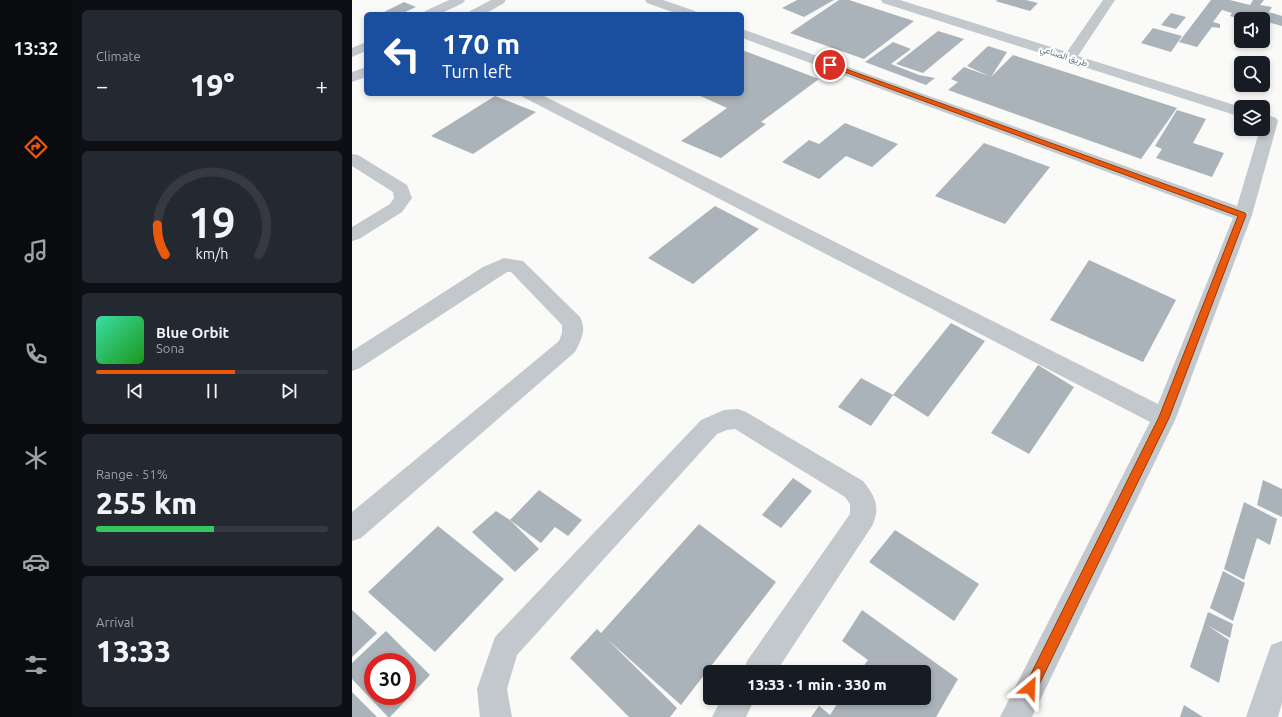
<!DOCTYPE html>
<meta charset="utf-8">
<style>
body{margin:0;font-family:Ubuntu,Vazirmatn,sans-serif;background:#242831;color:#f1f3f6;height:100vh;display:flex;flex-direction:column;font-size:15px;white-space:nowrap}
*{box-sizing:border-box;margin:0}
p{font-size:13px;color:#9ea1a6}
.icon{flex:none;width:22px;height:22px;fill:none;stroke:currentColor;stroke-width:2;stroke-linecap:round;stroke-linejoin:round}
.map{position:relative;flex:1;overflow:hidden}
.drawer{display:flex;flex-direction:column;gap:10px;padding:10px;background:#0d0f14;width:280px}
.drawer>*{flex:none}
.guide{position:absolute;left:12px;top:12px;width:380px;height:84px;border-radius:6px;box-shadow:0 2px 6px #0003;background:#1a4fa0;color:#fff;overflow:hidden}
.controls{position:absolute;left:882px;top:12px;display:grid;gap:8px}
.controls a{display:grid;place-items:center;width:36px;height:36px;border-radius:6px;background:#171b24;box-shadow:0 2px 6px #0003;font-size:20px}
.speed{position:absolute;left:12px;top:653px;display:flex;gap:8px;font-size:20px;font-weight:700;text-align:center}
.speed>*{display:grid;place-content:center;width:52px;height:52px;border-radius:50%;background:#171b24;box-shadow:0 2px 6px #0003;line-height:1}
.speed .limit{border:6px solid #d22;background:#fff;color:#111}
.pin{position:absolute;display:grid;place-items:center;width:34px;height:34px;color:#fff;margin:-17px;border:2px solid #fff;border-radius:50%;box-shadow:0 1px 4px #0007}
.me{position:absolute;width:44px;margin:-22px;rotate:26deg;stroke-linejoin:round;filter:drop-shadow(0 0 3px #0008)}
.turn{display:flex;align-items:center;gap:14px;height:84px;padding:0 12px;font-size:18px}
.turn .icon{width:52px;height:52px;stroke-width:2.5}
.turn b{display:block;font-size:28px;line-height:34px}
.big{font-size:30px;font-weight:800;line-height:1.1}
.drawer .tile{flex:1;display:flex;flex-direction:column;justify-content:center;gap:6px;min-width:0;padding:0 14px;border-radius:6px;background:#242831}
.drawer .dial{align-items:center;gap:0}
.dial svg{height:104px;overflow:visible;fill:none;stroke:#363941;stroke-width:7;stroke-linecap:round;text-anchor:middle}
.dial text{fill:#f1f3f6;stroke:none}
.song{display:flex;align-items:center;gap:12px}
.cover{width:48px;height:48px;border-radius:6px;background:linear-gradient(135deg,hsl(160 70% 55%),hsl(120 70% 35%))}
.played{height:4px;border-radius:2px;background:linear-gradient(90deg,#ea580c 60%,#363941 60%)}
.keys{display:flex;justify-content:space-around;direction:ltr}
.heat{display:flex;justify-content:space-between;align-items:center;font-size:22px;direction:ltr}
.charge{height:6px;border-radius:3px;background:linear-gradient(90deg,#34c759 51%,#363941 0)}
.trip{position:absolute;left:351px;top:665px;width:228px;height:40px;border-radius:6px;background:#171b24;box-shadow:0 2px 6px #0003;font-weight:800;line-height:40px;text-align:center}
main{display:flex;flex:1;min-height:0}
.menu{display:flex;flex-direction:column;width:72px;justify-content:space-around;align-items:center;background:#090b0e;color:#9ea1a6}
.menu .icon{width:28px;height:28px}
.menu .active{color:#ea580c}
.menu b{font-size:18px;color:#f1f3f6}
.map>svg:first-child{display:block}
.building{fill:#aab3b9;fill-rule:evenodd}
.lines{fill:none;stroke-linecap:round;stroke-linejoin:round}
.minor{fill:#c3c8cc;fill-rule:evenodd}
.route{fill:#ea580c;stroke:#983908}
.labels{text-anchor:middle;stroke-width:4;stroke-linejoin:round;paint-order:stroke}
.far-street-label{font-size:9px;fill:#657683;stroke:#fff}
</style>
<main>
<nav class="menu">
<b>13:32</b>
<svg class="icon active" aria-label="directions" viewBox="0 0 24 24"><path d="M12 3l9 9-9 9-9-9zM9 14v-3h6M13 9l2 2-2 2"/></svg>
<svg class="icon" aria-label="music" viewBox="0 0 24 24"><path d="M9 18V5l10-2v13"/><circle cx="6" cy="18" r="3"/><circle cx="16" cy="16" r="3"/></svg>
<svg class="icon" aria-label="phone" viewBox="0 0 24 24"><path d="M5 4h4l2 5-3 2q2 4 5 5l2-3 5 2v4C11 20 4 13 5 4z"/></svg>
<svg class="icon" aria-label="climate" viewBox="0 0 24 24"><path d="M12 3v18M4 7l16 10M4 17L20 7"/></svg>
<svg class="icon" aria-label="car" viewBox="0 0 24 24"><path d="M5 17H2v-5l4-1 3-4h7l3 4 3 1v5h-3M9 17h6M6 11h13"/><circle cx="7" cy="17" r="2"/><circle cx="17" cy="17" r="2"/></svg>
<svg class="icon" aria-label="filters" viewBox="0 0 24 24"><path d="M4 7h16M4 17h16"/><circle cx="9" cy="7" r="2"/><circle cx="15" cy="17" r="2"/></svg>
</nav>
<section class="drawer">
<div class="tile"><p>Climate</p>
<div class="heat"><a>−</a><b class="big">19°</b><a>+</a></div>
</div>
<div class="tile dial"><svg viewBox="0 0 100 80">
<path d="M14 69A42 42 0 1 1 86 69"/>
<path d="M14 69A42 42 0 0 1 8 46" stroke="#ea580c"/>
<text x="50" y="56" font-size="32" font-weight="700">19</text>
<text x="50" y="72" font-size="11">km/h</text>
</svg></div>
<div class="tile">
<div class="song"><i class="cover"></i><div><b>Blue Orbit</b><p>Sona</p></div></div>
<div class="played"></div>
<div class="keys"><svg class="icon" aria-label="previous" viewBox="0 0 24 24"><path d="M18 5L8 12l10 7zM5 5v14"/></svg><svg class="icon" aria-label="pause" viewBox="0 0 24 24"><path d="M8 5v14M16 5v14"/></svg><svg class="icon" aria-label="next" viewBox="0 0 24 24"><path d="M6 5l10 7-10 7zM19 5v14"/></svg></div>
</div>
<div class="tile"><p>Range · 51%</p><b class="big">255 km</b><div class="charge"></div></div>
<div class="tile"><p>Arrival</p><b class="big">13:33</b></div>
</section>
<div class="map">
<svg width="930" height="717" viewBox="0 0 930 717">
<rect width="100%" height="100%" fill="#fafaf8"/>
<g class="building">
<polygon points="445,0 482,0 452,17 430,8"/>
<polygon points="487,0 497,0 562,21 512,59 438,33"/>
<polygon points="646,0 674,0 686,3 678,11 643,1"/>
<polygon points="859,0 878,0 898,5 901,0 912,0 908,5 920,7 917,12 930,16 930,26 911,21 911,19 889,19 878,16 880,13 870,10 861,22 868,24 868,28 860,27 845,47 827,42"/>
<polygon points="52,2 64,7 49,14 38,14 32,12"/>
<polygon points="819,13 834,17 824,29 809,25"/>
<polygon points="801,28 830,36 819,52 789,43"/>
<polygon points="586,31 612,39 571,73 544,64"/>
<polygon points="541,42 559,49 539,64 567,75 583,78 574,85 513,62"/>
<polygon points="636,46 655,52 639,77 661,55 825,108 789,159 596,90 606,82 599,79 612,67 637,76 615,66"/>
<polygon points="390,50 467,79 409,122 414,124 369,158 329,141 375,108 344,94 390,94"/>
<polygon points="143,96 184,112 121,154 79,136"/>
<polygon points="825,110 854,119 841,143 872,153 860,177 804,158 810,149 803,146"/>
<polygon points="493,123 546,144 520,167 494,156 467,179 430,162 457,140 467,144"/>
<polygon points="632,143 698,167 653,224 583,196"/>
<polygon points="363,206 407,229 341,284 296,258"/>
<polygon points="737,260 824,300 791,362 698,320"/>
<polygon points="599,323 633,341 576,417 541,395"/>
<polygon points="686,365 722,387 677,454 639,433"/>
<polygon points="509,378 541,395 519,426 486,407"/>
<polygon points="441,478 460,491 429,528 410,515"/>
<polygon points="911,480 930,489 930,517 905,505"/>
<polygon points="187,490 230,520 216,536 203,527 189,543 158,520"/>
<polygon points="892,502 925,519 918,545 905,538 892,580 872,569"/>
<polygon points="144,511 158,520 187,549 163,572 120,532"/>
<polygon points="347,524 424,582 329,705 255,639 325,708 318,717 277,717 218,658 245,629 249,633"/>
<polygon points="86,526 152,579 83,652 16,592"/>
<polygon points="543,530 627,584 602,621 517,562"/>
<polygon points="871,571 893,583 881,621 858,608"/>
<polygon points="0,610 25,633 0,657"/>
<polygon points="510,610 606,679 584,717 459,717 467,706 478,715 489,698 572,698 572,672 507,672 516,660 490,641"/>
<polygon points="856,612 881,624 878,638 855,625 877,640 867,683 838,667"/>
<path d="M34,631L78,675L38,717H36L0,679V663ZM21,662H55V696H21Z"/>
<polygon points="0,692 25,717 0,717"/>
<polygon points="832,705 851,717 828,717"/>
</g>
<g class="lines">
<g class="minor">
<polygon points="97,0 113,0 111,3 88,14 71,14 73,11"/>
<polygon points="139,0 154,0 152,3 133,14 116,14 118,11"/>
<polygon points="293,0 311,0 343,11 345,14 326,14 295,3"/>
<polygon points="529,0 548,0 715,52 751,0 763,0 726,56 889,107 889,117 531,3"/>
<polygon points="390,29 885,206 908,129 911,129 912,118 918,116 924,118 926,121 900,215 824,418 680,717 648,717 798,422 171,97 168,94 188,94 806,404 881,218 390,38"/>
<polygon points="14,42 14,51 0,57 0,48"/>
<polygon points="14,67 14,77 0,82 0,72"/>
<polygon points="0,154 6,155 55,185 60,198 50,212 7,239 0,241 0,227 38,204 42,198 41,192 0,166"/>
<path d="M152,258L171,261L228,317C235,330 229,340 223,352L9,538L0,541V512L207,341L210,333V325L159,272H155L8,368L0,371V351L131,267Z"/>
<path d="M386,409L394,412L511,481C523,496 529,507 520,526L424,672H391L395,661L498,514V504L493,497L383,429L375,430L365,434L165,655L155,689L160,717H128L125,689L143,637L349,420L372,410Z"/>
<polygon points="930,641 930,703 926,717 894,717 919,645"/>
<polygon points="370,698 403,698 394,717 360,717"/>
</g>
</g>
<polygon class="route" points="476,64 480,64 893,213 894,215 817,418 683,693 678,695 674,693 672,688 674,684 807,417 886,216 476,66"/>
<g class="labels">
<g class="far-street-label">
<text transform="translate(712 56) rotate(18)" y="3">طريق الصناعي</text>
</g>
</g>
</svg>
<div class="controls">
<a><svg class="icon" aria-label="sound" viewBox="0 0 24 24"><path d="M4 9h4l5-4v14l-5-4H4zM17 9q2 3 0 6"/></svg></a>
<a><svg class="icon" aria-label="search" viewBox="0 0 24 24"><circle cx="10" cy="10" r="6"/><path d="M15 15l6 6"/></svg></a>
<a><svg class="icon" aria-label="layers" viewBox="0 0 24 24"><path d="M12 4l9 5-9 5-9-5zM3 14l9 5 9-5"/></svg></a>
</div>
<div class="speed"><div class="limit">30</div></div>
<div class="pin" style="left:478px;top:65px;background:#d93025"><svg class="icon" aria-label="arrive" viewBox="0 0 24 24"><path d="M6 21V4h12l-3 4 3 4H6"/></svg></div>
<svg class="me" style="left:678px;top:688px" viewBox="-20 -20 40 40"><path d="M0-17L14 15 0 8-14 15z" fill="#ea580c" stroke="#fff" stroke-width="4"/></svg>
<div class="trip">13:33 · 1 min · 330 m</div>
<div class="guide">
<div class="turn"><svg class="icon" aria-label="left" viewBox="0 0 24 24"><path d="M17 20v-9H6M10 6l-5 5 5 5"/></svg><div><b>170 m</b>Turn left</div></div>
</div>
</div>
</main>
